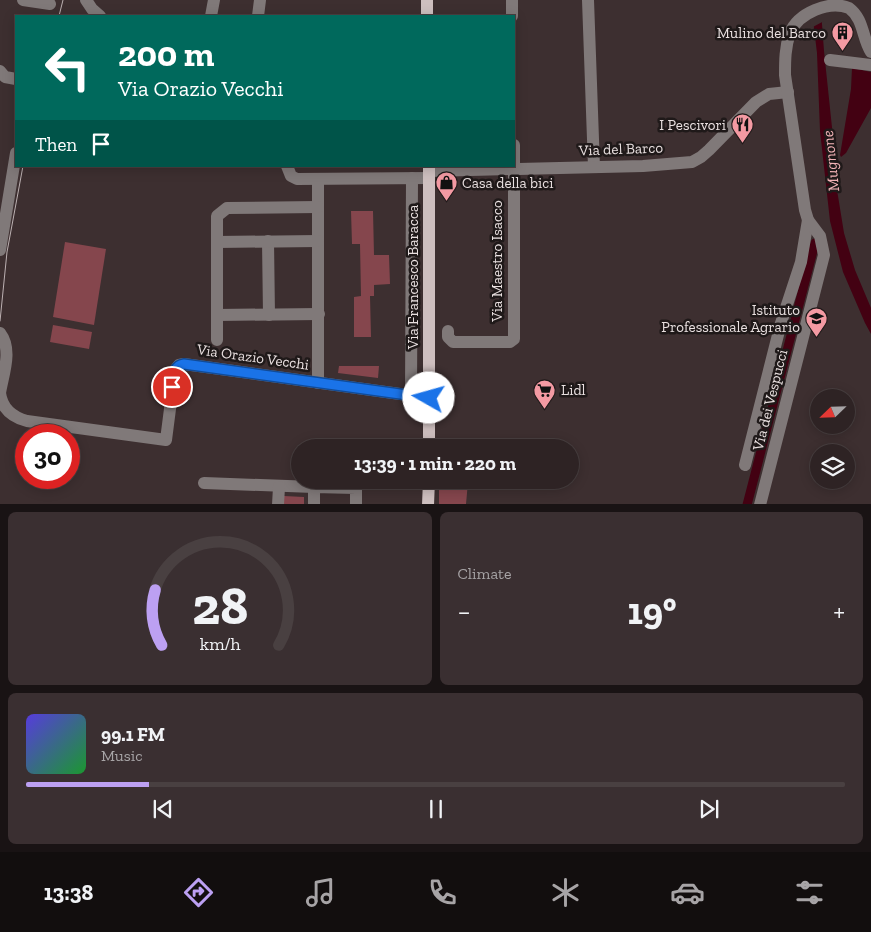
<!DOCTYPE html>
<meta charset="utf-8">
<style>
body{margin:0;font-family:"Zilla Slab",serif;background:#3a2f31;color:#f1f3f6;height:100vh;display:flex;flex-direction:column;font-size:19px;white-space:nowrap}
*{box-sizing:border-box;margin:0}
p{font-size:16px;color:#a7a4a6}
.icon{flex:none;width:28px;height:28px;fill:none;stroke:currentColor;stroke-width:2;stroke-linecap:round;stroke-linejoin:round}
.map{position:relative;height:504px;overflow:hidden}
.panel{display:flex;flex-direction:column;gap:8px;padding:8px;background:#191314;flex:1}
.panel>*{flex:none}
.hud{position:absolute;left:15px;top:15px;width:500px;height:152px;border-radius:0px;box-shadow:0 2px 12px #0003,0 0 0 1px #494041;background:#00695c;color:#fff;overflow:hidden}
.needle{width:32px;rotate:247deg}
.fabs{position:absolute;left:810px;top:389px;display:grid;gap:10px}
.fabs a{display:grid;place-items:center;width:45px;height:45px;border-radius:50%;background:#2e2324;box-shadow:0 2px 12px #0003,0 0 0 1px #494041;font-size:25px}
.speed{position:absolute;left:15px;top:424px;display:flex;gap:10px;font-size:25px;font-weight:700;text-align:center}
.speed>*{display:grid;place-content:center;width:65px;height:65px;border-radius:50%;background:#2e2324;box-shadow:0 2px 12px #0003,0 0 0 1px #494041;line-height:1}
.speed .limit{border:8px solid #d22;background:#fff;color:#111}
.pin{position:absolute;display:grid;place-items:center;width:42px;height:42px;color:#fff;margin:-21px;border:2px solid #fff;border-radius:50%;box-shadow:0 1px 5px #0007}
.me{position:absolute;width:55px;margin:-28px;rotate:277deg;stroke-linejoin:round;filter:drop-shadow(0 0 4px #0008)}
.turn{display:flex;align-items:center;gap:18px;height:105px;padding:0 20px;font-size:22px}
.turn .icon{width:65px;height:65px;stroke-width:2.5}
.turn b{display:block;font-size:35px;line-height:42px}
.then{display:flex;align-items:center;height:48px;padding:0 20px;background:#0003;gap:10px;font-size:19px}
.big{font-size:38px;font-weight:700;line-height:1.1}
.panel .tile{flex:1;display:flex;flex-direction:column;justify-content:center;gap:8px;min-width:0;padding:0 18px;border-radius:8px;background:#3a2f31}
.panel .dial{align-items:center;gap:0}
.dial svg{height:130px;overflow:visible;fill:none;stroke:#494041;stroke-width:7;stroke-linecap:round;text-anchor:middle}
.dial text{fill:#f1f3f6;stroke:none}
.song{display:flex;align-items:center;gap:15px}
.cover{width:60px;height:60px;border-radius:8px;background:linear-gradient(135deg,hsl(250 70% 55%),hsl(130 70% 35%))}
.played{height:5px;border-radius:2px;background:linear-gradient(90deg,#bca0f2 15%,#494041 15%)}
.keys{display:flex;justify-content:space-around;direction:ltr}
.heat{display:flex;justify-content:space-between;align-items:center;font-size:28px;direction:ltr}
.panel .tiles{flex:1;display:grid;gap:8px;grid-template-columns:1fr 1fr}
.tile:last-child{grid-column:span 2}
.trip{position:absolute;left:291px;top:439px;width:288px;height:50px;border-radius:25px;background:#2e2324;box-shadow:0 2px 12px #0003,0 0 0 1px #494041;font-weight:700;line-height:50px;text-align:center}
.tab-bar{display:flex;height:80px;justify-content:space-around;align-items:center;background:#120e0e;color:#a7a4a6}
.tab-bar .icon{width:35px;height:35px}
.tab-bar .selected{color:#bca0f2}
.tab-bar b{font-size:22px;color:#f1f3f6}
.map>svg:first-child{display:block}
.green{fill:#85464d}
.water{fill:#430112}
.pier{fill:#3d2f30}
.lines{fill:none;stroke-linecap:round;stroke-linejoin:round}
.canal{stroke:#430112;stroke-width:9}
.minor{stroke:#807979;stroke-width:12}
.major{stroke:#cebfbf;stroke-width:12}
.tram{stroke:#bcb1b2;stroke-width:1}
.route-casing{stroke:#114b97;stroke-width:12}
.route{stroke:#1a73e8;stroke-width:9}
.labels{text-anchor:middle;stroke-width:5;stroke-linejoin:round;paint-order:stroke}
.poi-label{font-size:15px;fill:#e9e0e0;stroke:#1f1919;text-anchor:end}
.street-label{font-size:15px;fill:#e9e0e0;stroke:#1f1919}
.water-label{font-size:16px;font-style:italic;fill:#f3b3b7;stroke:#1f1919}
</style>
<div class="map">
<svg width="871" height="505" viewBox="0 0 871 505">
<rect width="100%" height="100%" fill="#3d2f30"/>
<g class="green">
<polygon points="351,211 373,211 374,255 389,255 390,284 374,285 374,296 370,296 371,337 354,337 354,297 361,296 360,244 352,244"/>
<polygon points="65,242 106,249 94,325 53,317"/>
<polygon points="53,325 92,332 89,349 50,342"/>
<polygon points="339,366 379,366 378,378 338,373"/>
<polygon points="439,480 466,480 468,482 466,504 439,504"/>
<polygon points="284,496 304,497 304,504 284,505"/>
</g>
<g class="water">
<polygon points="821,11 824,51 833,137 834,173 838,196 844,233 855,270 871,308 871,334 865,323 843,272 830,221 820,131 817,53 812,12"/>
<polygon points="852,68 871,72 871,108 846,153 841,157 840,155 851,89"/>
</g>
<polygon class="pier" points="810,0 824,0 824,21 811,28 808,1"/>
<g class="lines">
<polyline class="canal" points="747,505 815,243"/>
<g class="minor">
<polyline points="23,0 50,4"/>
<polyline points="86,0 92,9 100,16"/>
<polyline points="512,0 512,16"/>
<polyline points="588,0 594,167"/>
<polyline points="211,16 214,0"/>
<polyline points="258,16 260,0"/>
<polyline points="830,60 871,65"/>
<polyline points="0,71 5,77 16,79"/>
<polyline points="287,166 291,176 297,179 429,178"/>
<polyline points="429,171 643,166 692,162 701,157 709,150 756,102 769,94 788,92"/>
<polyline points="318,179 318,383"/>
<polyline points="268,241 269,315"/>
<polyline points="217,242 318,241"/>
<polyline points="0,250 16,153"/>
<polyline points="217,315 319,314"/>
<polyline points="448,331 448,337 453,342 510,342 514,339 514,145"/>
<path d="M0,333C13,350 3,374 0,393C2,409 12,417 27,421L166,440L175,370L179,365L184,364L429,398"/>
<polyline points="217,340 217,216 227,208 318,207"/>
<polyline points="411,396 412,178"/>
<polyline points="745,465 781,323 801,262 808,220"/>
<polyline points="204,483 314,487"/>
<polyline points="278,505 279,487"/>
<polyline points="314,505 314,487 356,488 356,505"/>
<path d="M760,505L824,255L820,236L808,220L805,210L785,75C785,61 785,47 790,33C798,13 829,0 849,8C864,19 862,38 871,52"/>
</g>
<g class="major">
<polyline points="427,0 427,16"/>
<polyline points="429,448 429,166"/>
<polyline points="428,505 429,480"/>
</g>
<g class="tram">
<polyline points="59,16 63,0"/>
<polyline points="0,321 7,252 23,166"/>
</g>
</g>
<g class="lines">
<defs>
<path id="route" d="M172,387C174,378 172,366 184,364L429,398"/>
</defs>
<use href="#route" class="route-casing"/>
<use href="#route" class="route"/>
</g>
<defs>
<symbol id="building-pin" viewBox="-11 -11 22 30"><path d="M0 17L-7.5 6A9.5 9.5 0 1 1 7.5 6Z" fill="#f49aa3" stroke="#1f1919"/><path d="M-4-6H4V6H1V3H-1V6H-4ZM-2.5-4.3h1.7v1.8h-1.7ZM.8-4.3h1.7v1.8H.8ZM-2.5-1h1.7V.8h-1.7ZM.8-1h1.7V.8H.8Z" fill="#111"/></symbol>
<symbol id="restaurant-pin" viewBox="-11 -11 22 30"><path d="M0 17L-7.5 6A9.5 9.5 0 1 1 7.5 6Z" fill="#f49aa3" stroke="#1f1919"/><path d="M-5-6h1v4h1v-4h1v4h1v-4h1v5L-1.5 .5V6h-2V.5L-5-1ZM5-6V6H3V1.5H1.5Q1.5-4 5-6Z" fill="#111"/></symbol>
<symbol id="shop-pin" viewBox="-11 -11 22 30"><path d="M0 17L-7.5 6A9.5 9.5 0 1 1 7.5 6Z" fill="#f49aa3" stroke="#1f1919"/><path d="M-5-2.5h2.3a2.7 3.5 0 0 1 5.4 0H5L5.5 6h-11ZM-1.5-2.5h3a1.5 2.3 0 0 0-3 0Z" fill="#111"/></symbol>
<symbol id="school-pin" viewBox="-11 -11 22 30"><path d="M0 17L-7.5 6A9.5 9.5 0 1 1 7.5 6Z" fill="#f49aa3" stroke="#1f1919"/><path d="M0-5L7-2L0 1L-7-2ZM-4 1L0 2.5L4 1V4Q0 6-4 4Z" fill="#111"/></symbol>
<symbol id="supermarket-pin" viewBox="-11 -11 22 30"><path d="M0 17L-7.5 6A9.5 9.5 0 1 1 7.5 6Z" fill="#f49aa3" stroke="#1f1919"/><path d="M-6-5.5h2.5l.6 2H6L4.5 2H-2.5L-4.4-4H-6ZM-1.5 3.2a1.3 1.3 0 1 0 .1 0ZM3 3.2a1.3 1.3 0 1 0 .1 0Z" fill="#111"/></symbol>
</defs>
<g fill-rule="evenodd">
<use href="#building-pin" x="830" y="20" width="25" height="34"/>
<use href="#restaurant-pin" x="730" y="112" width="25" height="34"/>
<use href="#shop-pin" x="434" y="170" width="25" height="34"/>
<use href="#school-pin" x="804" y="306" width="25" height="34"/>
<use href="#supermarket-pin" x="532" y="378" width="25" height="34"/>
</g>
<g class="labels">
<g class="poi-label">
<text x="826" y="38">Mulino del Barco</text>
<text x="726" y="130">I Pescivori</text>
<text x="462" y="188" text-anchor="start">Casa della bici</text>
<text x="800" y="315">Istituto<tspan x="800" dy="17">Professionale Agrario</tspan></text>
<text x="561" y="395" text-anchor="start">Lidl</text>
</g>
<g class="street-label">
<text transform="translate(621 149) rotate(-2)" y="5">Via del Barco</text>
<text transform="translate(497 261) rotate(-90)" y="5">Via Maestro Isacco</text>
<text transform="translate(413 277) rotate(-90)" y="5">Via Francesco Baracca</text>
<text transform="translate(253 357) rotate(8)" y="5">Via Orazio Vecchi</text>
<text transform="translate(770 400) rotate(-76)" y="5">Via dei Vespucci</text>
</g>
<g class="water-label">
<text transform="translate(830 161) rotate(-96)" y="6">Mugnone</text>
</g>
</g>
</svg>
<div class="fabs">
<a><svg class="needle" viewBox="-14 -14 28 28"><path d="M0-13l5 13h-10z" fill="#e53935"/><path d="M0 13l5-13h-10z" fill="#a7a4a6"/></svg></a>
<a><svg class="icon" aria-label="layers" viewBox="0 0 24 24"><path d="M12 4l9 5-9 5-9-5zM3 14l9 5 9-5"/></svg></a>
</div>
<div class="speed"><div class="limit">30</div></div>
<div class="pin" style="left:172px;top:387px;background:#d93025"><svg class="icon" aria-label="arrive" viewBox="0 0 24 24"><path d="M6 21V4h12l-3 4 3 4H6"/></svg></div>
<svg class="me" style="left:429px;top:398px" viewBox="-20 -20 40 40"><circle r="19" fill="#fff"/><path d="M0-13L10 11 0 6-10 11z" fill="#1a73e8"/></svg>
<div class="trip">13:39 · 1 min · 220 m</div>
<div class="hud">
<div class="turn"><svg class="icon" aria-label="left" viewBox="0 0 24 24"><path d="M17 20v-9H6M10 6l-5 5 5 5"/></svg><div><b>200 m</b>Via Orazio Vecchi</div></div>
<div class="then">Then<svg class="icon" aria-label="arrive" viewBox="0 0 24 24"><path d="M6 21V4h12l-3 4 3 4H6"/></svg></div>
</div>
</div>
<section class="panel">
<div class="tiles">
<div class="tile dial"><svg viewBox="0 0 100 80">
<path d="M14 69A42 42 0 1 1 86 69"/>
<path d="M14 69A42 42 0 0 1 10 35" stroke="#bca0f2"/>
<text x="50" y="56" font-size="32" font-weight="700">28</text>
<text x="50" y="72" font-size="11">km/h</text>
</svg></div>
<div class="tile"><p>Climate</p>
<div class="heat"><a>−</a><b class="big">19°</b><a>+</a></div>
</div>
<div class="tile">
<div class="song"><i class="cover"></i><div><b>99.1 FM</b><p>Music</p></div></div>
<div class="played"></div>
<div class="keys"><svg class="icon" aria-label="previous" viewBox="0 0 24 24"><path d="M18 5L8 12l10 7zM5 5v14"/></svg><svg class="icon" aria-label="pause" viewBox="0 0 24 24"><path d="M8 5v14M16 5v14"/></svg><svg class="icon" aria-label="next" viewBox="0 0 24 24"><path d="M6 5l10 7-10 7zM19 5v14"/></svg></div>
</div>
</div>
</section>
<nav class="tab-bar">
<b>13:38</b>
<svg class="icon selected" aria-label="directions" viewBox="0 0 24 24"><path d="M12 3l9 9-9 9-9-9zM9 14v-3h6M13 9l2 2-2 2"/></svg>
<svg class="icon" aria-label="music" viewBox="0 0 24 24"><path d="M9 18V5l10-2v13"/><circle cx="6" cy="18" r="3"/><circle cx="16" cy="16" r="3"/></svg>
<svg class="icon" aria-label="phone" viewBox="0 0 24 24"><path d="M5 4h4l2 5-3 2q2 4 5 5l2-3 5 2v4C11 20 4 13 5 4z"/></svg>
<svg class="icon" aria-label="climate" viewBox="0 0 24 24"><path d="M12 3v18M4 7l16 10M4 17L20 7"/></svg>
<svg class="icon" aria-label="car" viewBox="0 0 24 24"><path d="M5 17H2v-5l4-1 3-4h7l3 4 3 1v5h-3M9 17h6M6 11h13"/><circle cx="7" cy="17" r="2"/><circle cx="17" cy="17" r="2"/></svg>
<svg class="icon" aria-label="filters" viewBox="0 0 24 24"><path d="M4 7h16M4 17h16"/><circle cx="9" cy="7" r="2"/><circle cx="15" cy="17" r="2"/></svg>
</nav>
